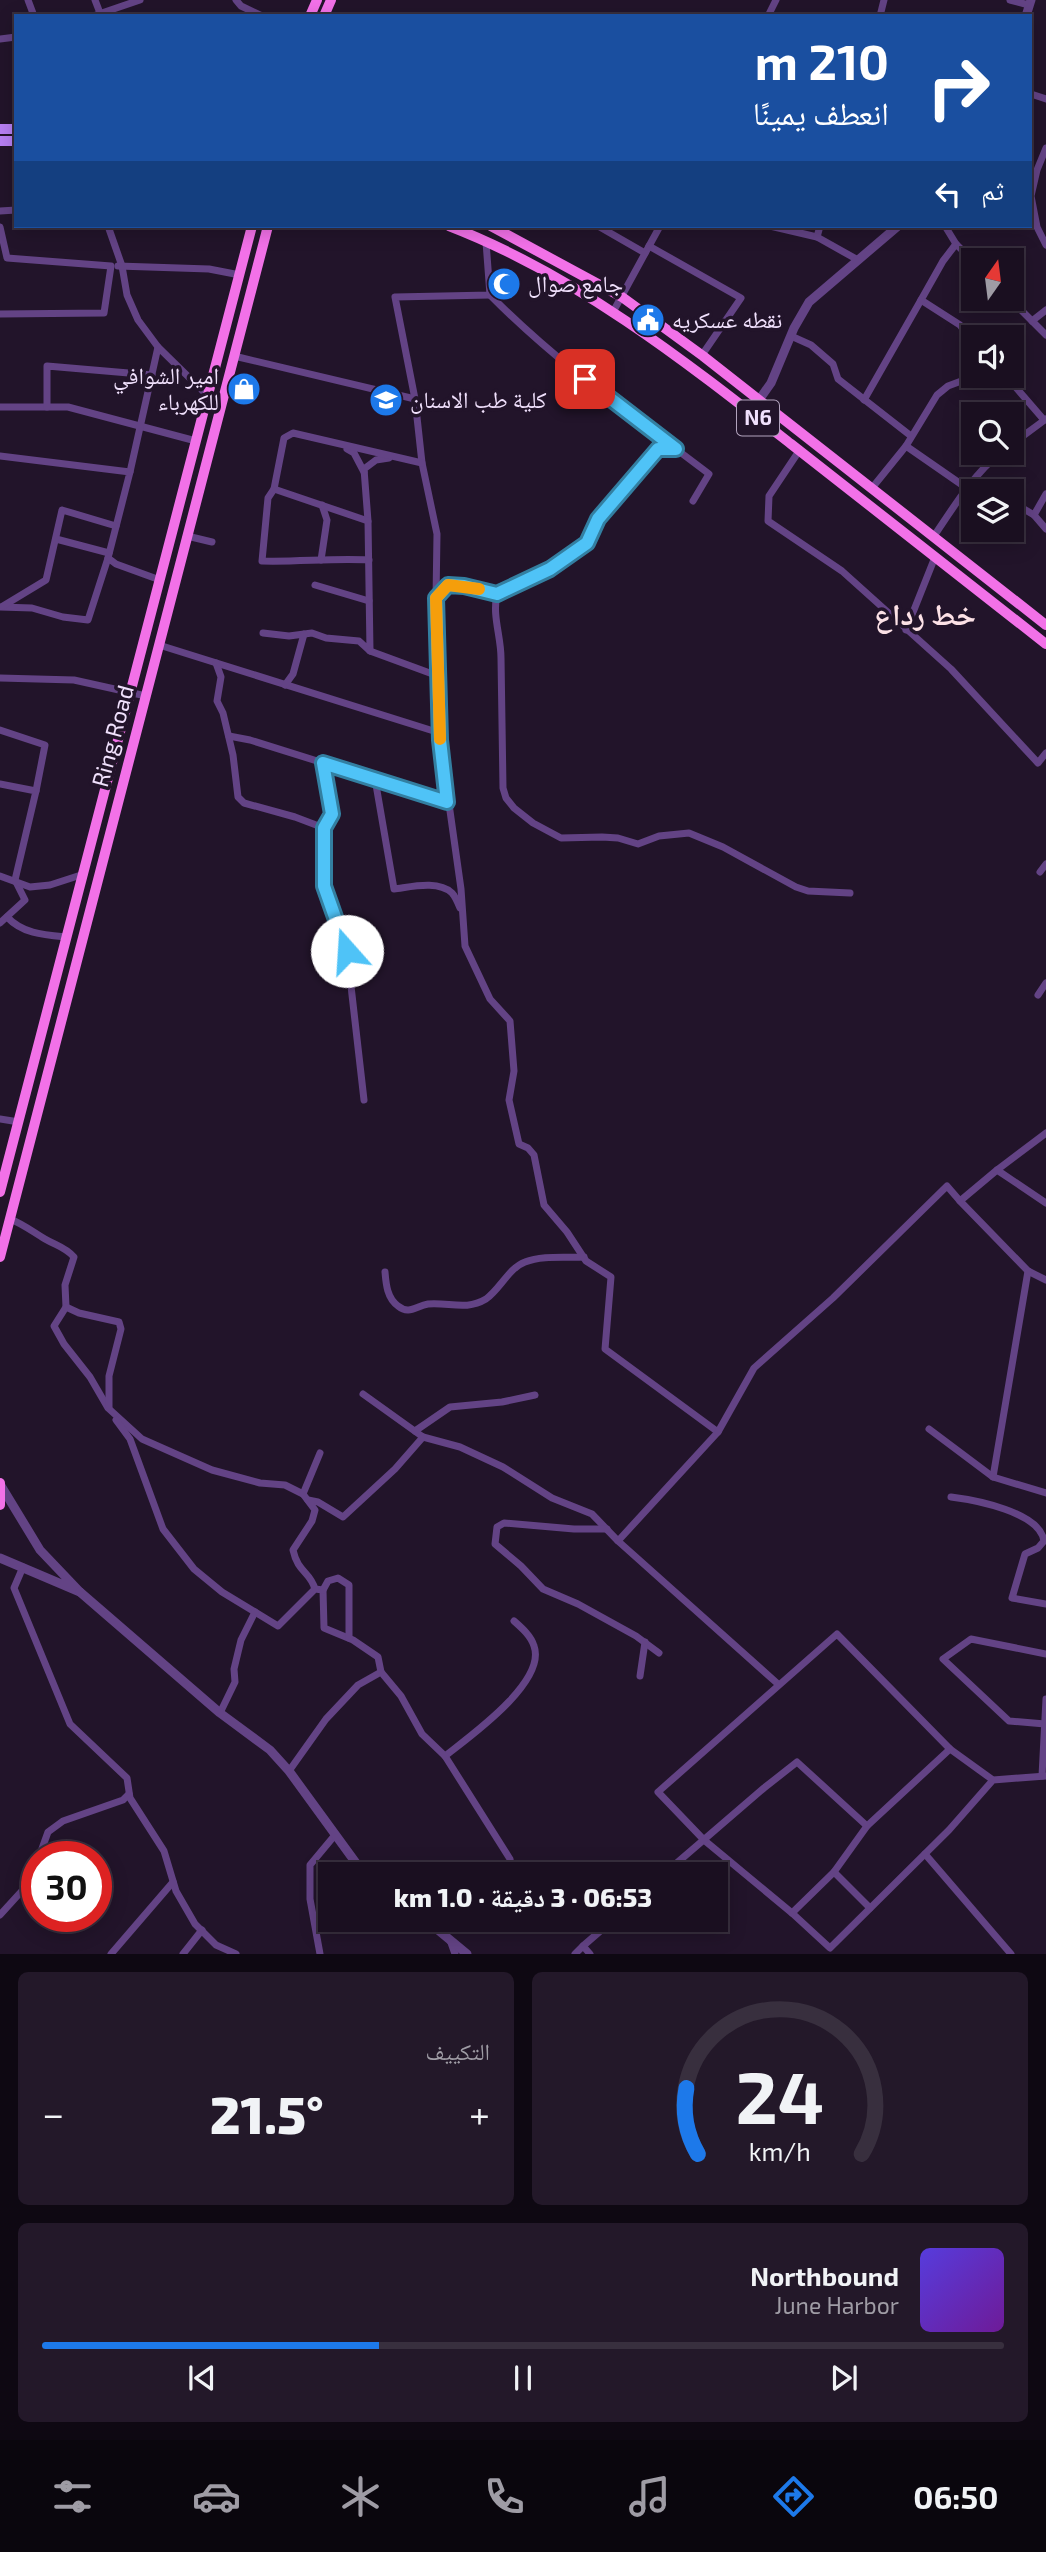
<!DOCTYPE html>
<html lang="ar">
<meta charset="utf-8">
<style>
body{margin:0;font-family:"Exo 2","Noto Naskh Arabic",sans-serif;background:#231829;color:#f1f3f6;direction:rtl;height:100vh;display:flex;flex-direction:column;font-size:26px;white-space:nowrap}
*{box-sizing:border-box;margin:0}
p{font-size:23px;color:#9f9ca5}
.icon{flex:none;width:38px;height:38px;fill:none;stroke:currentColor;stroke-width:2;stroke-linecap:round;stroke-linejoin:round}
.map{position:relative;height:1954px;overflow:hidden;direction:ltr}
.sheet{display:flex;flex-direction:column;gap:18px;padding:18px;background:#0e0812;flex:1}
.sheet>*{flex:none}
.guide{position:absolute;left:14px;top:14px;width:1018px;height:214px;border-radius:0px;box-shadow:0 4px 18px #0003,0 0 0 2px #382f3e;direction:rtl;background:#1a4fa0;color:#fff;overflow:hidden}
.needle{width:46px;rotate:14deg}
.buttons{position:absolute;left:961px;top:248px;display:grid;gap:14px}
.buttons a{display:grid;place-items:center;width:63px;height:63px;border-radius:0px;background:#1a0f20;box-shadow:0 4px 18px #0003,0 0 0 2px #382f3e;font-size:35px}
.speed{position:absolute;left:21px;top:1841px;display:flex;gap:14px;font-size:35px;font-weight:700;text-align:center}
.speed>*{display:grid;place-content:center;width:91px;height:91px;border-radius:50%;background:#1a0f20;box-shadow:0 4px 18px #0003,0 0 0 2px #382f3e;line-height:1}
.speed .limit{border:10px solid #d22;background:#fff;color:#111}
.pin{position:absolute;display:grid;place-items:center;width:60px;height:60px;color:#fff;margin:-30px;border-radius:14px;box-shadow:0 4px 10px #0006}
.me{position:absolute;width:77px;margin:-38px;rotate:341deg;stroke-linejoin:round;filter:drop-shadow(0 0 5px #0008)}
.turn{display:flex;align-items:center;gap:24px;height:147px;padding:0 28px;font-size:32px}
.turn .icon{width:91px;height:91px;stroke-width:2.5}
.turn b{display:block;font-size:49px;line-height:60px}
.then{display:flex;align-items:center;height:66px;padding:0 28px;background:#0003;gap:14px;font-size:26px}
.big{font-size:52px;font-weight:800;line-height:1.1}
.sheet .card{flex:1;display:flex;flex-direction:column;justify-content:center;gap:10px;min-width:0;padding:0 24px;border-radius:10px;background:#231829}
.sheet .dial{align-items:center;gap:0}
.dial svg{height:182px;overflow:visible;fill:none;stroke:#382f3e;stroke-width:7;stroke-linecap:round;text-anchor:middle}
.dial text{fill:#f1f3f6;stroke:none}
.song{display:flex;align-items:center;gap:21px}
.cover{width:84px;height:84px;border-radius:10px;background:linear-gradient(135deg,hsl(250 70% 55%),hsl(280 70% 35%))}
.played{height:7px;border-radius:4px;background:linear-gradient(90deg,#1d79ea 35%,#382f3e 35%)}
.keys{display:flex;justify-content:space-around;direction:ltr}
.heat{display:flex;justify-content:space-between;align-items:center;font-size:38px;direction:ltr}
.sheet .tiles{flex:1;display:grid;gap:18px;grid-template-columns:1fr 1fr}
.card:last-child{grid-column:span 2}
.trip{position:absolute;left:318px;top:1862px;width:410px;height:70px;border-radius:0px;background:#1a0f20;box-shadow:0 4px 18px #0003,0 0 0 2px #382f3e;font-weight:800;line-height:70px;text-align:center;direction:rtl}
.tab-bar{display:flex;height:112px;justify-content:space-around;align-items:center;background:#0a060d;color:#9f9ca5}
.tab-bar .icon{width:49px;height:49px}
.tab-bar .on{color:#1d79ea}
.tab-bar b{font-size:32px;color:#f1f3f6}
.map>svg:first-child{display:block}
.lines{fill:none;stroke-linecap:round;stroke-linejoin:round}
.minor{stroke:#634385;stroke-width:7}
.tertiary{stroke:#634385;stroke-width:9}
.secondary{stroke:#b77ff3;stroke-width:10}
.primary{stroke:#f271e8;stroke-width:10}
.route-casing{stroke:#337fa1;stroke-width:18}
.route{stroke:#4fc3f7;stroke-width:12}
.slow{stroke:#f59e0b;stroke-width:12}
.labels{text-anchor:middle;stroke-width:7;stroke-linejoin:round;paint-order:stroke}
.shield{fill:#22142a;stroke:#b2a3bd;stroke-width:2}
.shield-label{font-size:21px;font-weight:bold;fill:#f0e0fc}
.poi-label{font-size:23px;fill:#f0e0fc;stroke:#22142a;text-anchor:start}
.street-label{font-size:23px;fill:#f0e0fc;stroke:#22142a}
.district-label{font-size:30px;font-weight:bold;fill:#fce1e6;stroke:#22142a}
</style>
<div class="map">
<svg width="1046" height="1954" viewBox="0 0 1046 1954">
<rect width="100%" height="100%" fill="#22142a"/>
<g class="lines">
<g class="minor">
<polyline points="28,0 34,16"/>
<polyline points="95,0 100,13"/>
<polyline points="236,0 241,6 262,16"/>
<polyline points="1010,0 1029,5"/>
<polyline points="93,16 140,0"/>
<polyline points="768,16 776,0"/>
<polyline points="880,16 884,0"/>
<polyline points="0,39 16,37"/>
<polyline points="1031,94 1046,99"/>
<polyline points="1046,148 1037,170 1031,196 1037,227 1046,245"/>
<polyline points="0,211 16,210"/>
<polyline points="108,226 122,266 127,295 138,320 158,347"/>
<polyline points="598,226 645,253"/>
<polyline points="770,226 817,237 820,226"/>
<polyline points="945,226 956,244 973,261"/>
<polyline points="0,227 7,258 111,266 104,313 0,314"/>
<polyline points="817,237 858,260"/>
<polyline points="956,244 943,261 921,300 960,325 973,343"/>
<polyline points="649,246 741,298 702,355"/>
<polyline points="118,266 209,269 240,275"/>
<path d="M490,295C556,362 634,417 709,474L693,501"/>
<polyline points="1010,299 1046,335"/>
<polyline points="613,312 660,226"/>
<polyline points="1032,321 1046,310"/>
<polyline points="791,336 811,345 833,364 838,379 911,436"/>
<polyline points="234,356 415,399 422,463 437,534 436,598 440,740 461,889 465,946 490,999 510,1021 514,1071 509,1100 519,1144 528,1148 534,1155 544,1205 567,1232 586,1261 611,1277 605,1349 718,1432"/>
<polyline points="1006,376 1044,420"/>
<polyline points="415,399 395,297 490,295 486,242"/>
<polyline points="864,400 921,300"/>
<polyline points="0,407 68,407 196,441"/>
<polyline points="47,407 47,366 152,375"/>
<polyline points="1012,444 1046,419"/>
<polyline points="906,446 968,489"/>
<polyline points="347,449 354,453 364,472"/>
<polyline points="799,451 769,496 768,521 842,571 951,669 1038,763 1046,753"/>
<polyline points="0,456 130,472 108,558 88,620 63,617 32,608 0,607"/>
<polyline points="130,472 158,347 208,396"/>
<polyline points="975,480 994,492"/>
<polyline points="872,488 906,446 937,395 948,386 964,380 973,373"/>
<path d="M274,489L268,498L262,561C299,562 333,558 369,560"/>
<polyline points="1012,502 1034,515 1046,529"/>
<polyline points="1034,515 1046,494"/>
<polyline points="368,521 364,469 376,460 389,458"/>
<polyline points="187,536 212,542"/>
<path d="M934,536C953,508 973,475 1000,453"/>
<polyline points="56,539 109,553"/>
<polyline points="108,558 116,564 160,580"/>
<polyline points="321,560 327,520 322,505"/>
<polyline points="315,585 369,601"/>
<path d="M497,594C492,616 501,636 501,658C502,701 502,745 503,788L506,798L514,808L533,823L561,838L602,837L618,838L638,844L659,836L689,833L723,847L796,887L808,891L850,893"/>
<polyline points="436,597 448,585 464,586 497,594 550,569 588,543 598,519 658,449 675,449"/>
<polyline points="3,606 46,580 62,510 116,526"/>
<polyline points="906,630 935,557"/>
<polyline points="263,633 289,636 312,633 326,638 359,641 370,651 368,521 274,489 284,438 293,433 422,463"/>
<polyline points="159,645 440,733"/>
<polyline points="370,651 438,676"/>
<polyline points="216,663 221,677 217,701 223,713 233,755 238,797 244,803 295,817 324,828"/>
<polyline points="0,678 74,680 146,696"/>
<polyline points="285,685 293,674 304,634"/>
<polyline points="0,730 45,745 36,791"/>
<polyline points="229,736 250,740 448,802"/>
<polyline points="323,763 332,814 324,828 324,886 347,951 364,1100"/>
<path d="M375,779L394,889C411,887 438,880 452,893C455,896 458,903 460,908"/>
<polyline points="0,784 36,791 15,880 25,900 0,923"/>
<polyline points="1040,872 1046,864"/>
<polyline points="0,876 30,887 50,885 84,874"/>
<path d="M7,917C23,934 44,935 67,937"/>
<polyline points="1038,995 1046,983"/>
<polyline points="0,1119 19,1122"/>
<polyline points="1046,1133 997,1170 960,1201 1028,1271 1046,1280"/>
<polyline points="997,1170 1046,1203"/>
<path d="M10,1219C23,1224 33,1232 45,1239C57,1246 65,1247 74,1257L65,1285L66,1307L54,1326L64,1344L90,1377L108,1408L142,1439L212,1470L260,1483L285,1485L303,1494"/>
<path d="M385,1272C386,1284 387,1298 398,1306C409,1315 416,1306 428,1304C449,1302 466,1311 486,1299C500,1289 509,1268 525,1262C542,1255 566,1258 584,1257"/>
<polyline points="66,1307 79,1313 119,1322 121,1329 109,1376 109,1407"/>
<polyline points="363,1394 423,1437 460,1447 503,1467 552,1498 592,1514 618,1541 778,1684"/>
<polyline points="116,1420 130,1439 163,1529 194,1569 222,1592 278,1626 315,1589 323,1590 324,1628 353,1640 378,1657 381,1672"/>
<polyline points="929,1429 993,1477 1046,1493"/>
<polyline points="415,1431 450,1407 502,1402 535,1395"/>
<polyline points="993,1477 1028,1271"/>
<path d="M951,1497C975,1500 1040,1512 1044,1541L1038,1548L1025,1554L1012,1598L1046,1604"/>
<polyline points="308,1500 318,1502 343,1517 395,1469 423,1437"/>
<polyline points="607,1529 574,1529 504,1523 497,1527 495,1544 521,1566 543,1589 578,1604 636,1636 659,1653"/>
<polyline points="618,1541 718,1432 754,1368 833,1298 947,1186 960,1201"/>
<polyline points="23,1567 14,1588 70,1724 127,1778 130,1798 164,1851 176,1891 195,1924 216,1945 236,1954"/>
<path d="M315,1589C310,1571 298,1573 293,1550L312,1521L315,1510L303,1494L320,1453"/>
<polyline points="323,1590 328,1581 338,1578 349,1585 349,1638"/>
<polyline points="640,1676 645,1642"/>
<polyline points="220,1713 235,1682 234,1669 241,1640 255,1612"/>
<polyline points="1045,1724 1009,1721 943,1659 971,1639 1046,1654"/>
<path d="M445,1756C469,1737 547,1682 534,1646C531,1636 522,1628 514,1621"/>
<polyline points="289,1771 326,1719 358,1685 381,1672 401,1696 422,1734 445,1756 510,1859 512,1871 518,1874"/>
<polyline points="1042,1776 1046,1699"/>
<polyline points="993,1780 949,1830 830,1948 792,1913 704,1840 658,1792 837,1634 950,1749 993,1780 1046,1776"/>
<polyline points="925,1854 1011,1954"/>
<polyline points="39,1857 48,1832 63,1821 123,1800 129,1794"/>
<polyline points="834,1872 867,1826 950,1749"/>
<polyline points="664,1874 764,1788 797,1762 867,1826"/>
<polyline points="792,1913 834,1872 870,1908"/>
<polyline points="0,1915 30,1882 37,1863"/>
<polyline points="450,1940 455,1954"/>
<polyline points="583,1946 613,1920"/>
<polyline points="111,1954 173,1882"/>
<polyline points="183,1954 202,1930"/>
<polyline points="320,1954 310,1899 310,1865 335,1835"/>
<polyline points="575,1954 583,1946 590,1954"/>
</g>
<g class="tertiary">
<polyline points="1026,16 1031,0"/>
<polyline points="759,400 771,383 794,328 809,302 898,226"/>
<polyline points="0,1558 80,1592 40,1550 0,1484"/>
<polyline points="80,1592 220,1713 270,1750 289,1771 364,1874"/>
<polyline points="426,1920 467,1954"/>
</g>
<g class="secondary">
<polyline points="0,129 16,129"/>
<polyline points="0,141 16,141"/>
</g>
<g class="primary">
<polyline points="310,16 317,0"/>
<polyline points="324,16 331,0"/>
<path d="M449,226C576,275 685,361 791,444C876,511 961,577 1046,644"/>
<polyline points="491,226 622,297 703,356 1046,625"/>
<polyline points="0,1192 252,226"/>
<polyline points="0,1257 268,226"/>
<polyline points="0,1483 0,1505"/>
</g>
</g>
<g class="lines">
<defs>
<polyline id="route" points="347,951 324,886 324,828 332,814 323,763 447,802 440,740 436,598 448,585 464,586 497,594 550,569 587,543 598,519 658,449 676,449 585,379"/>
</defs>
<use href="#route" class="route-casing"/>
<use href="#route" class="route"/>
<polyline class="slow" points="440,739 436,598 448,585 479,589"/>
</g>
<defs>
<symbol id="mosque-disc" viewBox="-11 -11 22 22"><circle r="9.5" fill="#1d79ea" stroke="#22142a"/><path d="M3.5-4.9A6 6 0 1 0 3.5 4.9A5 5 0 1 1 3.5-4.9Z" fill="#fff"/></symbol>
<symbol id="civic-disc" viewBox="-11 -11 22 22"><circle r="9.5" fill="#1d79ea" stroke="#22142a"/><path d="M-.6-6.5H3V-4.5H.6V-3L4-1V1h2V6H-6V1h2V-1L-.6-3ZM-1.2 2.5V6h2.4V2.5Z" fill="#fff"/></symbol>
<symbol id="shop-disc" viewBox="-11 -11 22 22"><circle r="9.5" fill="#1d79ea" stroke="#22142a"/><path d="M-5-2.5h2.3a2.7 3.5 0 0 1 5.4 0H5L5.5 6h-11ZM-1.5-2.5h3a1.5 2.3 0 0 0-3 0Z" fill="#fff"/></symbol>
<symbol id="university-disc" viewBox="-11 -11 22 22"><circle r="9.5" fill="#1d79ea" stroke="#22142a"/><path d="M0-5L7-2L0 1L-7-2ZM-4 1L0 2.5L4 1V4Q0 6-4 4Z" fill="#fff"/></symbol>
</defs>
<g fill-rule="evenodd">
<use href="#mosque-disc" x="485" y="265" width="38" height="38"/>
<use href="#civic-disc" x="629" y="301" width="38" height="38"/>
<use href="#shop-disc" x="225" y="370" width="38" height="38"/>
<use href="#university-disc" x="367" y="381" width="38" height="38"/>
</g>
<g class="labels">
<rect class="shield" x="737" y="400.5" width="42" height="35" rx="5"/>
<g class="shield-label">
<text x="758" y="425">N6</text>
</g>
<g class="poi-label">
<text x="528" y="292">جامع صوال</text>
<text x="672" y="328">نقطه عسكريه</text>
<text x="219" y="384" text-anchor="end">امير الشوافي<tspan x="219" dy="26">للكهرباء</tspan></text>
<text x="410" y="408">كلية طب الاسنان</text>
</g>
<g class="street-label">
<text transform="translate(113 736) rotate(-75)" y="8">Ring Road</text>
</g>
<g class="district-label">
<text x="925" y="625">خط رداع</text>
</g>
</g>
</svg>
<div class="buttons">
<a><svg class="needle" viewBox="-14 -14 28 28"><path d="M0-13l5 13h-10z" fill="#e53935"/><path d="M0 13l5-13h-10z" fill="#9f9ca5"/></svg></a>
<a><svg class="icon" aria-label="sound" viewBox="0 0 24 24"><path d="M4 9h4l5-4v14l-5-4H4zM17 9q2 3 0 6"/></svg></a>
<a><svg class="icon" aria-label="search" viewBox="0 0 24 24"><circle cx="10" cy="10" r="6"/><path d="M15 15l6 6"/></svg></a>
<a><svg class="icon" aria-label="layers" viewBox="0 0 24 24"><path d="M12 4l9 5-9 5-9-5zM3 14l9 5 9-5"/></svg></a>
</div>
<div class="speed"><div class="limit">30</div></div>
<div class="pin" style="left:585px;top:379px;background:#d93025"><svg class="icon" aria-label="arrive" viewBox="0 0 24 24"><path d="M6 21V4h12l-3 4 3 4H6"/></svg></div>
<svg class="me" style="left:347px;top:951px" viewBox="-20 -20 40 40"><circle r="19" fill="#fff"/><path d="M0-13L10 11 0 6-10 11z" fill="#4fc3f7"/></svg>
<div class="trip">06:53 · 3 دقيقة · 1.0 km</div>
<div class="guide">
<div class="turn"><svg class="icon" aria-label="right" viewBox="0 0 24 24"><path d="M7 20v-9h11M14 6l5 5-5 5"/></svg><div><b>210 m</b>انعطف يمينًا</div></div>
<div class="then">ثم<svg class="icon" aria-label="left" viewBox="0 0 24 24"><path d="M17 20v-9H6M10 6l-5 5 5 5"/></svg></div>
</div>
</div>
<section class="sheet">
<div class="tiles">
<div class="card dial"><svg viewBox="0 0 100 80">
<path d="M14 69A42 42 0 1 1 86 69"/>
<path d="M14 69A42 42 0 0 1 9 40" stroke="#1d79ea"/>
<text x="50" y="56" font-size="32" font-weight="700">24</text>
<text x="50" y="72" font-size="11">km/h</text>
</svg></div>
<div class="card"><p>التكييف</p>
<div class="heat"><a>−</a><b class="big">21.5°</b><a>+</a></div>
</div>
<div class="card">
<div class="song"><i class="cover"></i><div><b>Northbound</b><p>June Harbor</p></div></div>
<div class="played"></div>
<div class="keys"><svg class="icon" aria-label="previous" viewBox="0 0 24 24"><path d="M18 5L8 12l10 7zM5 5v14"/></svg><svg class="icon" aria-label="pause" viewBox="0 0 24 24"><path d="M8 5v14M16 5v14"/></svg><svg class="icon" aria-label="next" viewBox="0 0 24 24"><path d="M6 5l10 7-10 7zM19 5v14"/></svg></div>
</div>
</div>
</section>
<nav class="tab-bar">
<b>06:50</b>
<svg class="icon on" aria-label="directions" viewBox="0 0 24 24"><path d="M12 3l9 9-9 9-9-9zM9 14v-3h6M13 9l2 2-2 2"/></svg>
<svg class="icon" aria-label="music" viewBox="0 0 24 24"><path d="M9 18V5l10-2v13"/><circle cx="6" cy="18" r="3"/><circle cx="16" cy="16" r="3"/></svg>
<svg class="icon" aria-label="phone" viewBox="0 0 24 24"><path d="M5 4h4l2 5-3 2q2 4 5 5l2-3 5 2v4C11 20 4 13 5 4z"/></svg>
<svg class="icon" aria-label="climate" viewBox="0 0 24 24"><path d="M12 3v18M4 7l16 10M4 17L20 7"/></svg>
<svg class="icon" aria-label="car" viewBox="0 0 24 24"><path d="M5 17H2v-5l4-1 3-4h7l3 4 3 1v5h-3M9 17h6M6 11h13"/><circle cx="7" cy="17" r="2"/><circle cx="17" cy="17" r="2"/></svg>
<svg class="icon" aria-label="filters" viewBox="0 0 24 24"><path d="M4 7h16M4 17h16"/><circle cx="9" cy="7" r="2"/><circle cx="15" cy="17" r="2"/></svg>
</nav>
